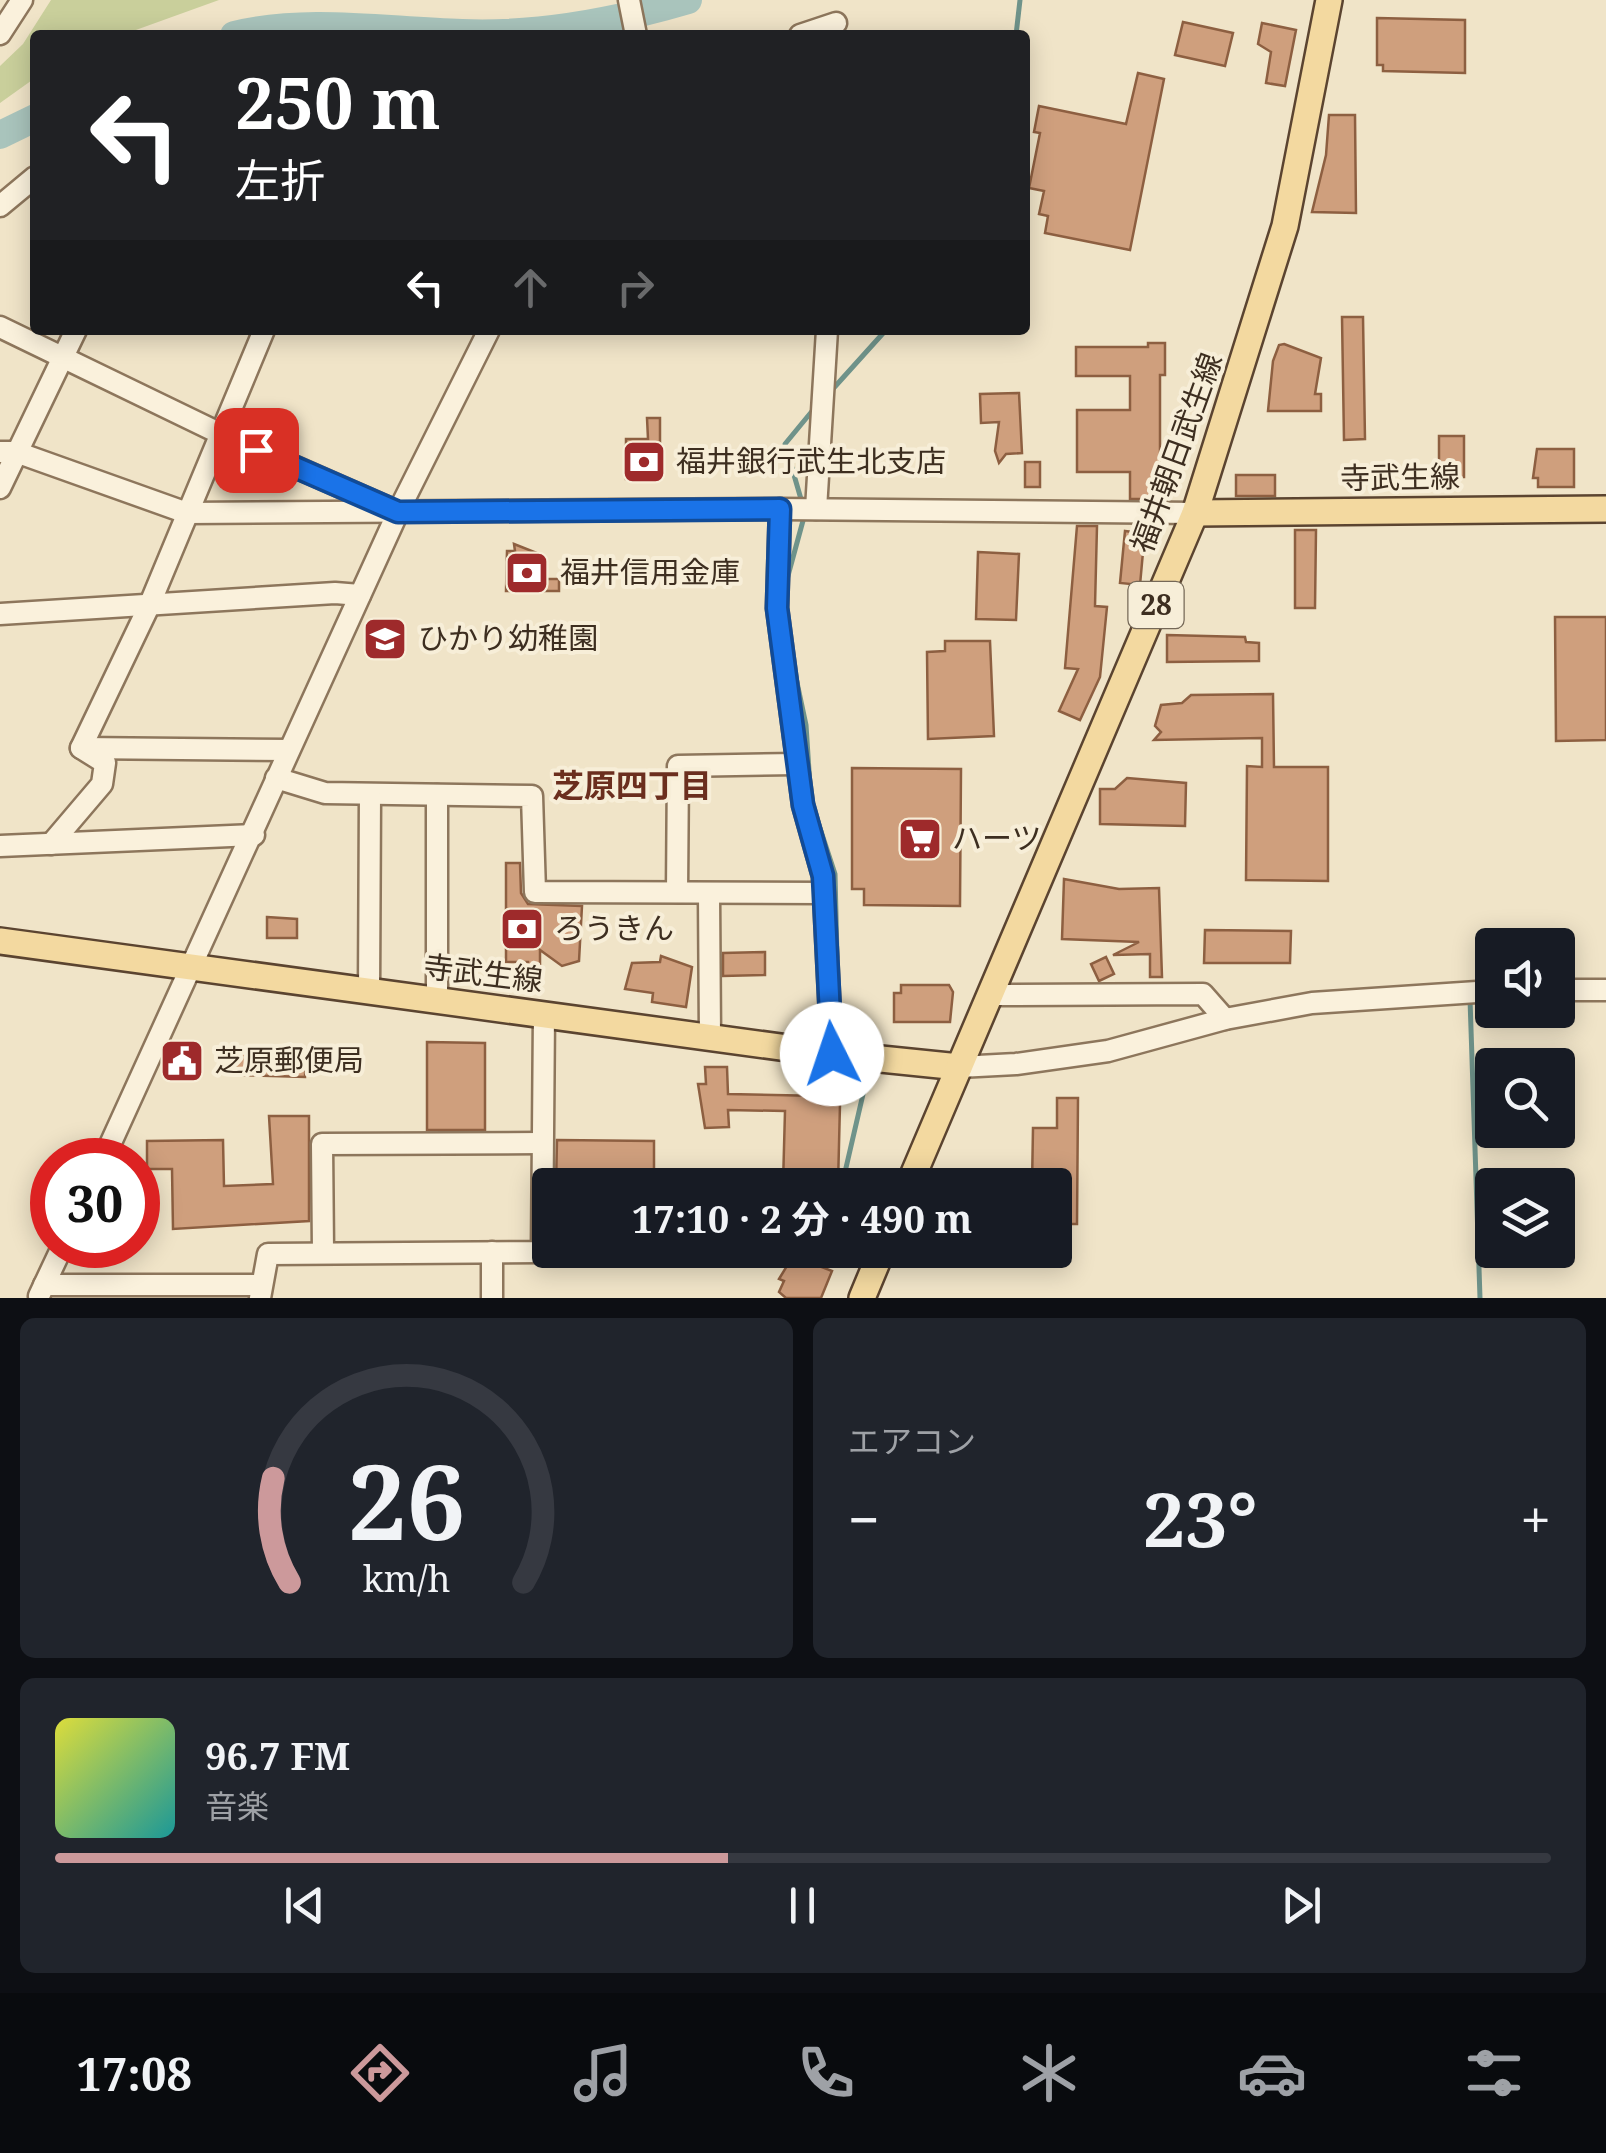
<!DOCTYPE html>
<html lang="ja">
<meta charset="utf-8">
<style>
body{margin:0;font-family:"Noto Serif","Noto Sans JP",serif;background:#20242c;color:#f1f3f6;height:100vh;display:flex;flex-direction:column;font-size:38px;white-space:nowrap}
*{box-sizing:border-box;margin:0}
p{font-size:32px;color:#9ea1a6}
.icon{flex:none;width:55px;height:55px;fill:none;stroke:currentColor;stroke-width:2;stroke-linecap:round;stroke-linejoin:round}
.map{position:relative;height:1298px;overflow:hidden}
.panel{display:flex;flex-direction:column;gap:20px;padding:20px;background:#0d0f14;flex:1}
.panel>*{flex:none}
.guide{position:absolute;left:30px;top:30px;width:1000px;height:305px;border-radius:10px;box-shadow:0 5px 25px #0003;background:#202124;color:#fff;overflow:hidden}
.fabs{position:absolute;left:1475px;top:928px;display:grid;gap:20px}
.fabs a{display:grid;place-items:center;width:100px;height:100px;border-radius:10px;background:#171b24;box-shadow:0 5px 25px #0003;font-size:50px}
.speed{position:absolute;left:30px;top:1138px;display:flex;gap:20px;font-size:50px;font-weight:700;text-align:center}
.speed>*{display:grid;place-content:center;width:130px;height:130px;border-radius:50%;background:#171b24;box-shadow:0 5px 25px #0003;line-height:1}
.speed .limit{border:15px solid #d22;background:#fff;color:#111}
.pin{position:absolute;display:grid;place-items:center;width:85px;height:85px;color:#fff;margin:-42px;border-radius:20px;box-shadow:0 5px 15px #0006}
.me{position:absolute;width:110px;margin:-55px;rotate:356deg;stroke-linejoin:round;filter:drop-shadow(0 0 8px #0008)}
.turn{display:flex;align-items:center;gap:35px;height:210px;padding:0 40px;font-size:45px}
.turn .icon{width:130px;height:130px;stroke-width:2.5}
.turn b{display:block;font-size:70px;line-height:85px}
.lanes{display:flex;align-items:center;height:95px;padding:0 40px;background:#0003;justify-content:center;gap:50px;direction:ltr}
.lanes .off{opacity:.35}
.big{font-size:75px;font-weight:700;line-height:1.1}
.panel .widget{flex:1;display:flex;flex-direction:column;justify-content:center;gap:15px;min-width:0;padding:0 35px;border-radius:15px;background:#20242c}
.panel .dial{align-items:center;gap:0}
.dial svg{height:260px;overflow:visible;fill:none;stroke:#363941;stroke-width:7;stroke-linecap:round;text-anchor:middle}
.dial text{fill:#f1f3f6;stroke:none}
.song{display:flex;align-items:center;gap:30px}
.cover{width:120px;height:120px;border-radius:15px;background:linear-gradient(135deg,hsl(60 70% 55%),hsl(180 70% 35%))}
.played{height:10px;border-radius:5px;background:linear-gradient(90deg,#cc999b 45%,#363941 45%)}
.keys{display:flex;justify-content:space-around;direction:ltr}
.heat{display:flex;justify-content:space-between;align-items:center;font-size:55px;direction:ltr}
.panel .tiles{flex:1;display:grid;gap:20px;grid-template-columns:1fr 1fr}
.widget:last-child{grid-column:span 2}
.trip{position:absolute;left:532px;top:1168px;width:540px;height:100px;border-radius:10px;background:#171b24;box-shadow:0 5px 25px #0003;font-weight:700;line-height:100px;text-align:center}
.menu{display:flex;height:160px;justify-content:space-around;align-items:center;background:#090b0e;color:#9ea1a6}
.menu .icon{width:70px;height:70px}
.menu .active{color:#cc999b}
.menu b{font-size:45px;color:#f1f3f6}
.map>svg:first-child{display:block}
.green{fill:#c9cf9b}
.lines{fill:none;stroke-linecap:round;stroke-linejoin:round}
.stream{stroke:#6f938a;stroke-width:5}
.river{stroke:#a9c4bc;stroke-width:28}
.building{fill:#cf9f7d;stroke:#8d5f41;stroke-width:2.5}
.minor-casing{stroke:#8d765c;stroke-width:25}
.major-casing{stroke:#5b4430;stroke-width:30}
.minor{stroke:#faf1dc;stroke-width:20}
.major{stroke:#f3d9a0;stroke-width:25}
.route-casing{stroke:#114b97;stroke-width:25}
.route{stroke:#1a73e8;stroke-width:18}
.labels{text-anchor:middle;stroke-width:8;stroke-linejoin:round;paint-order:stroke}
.shield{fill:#f7eed8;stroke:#756857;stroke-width:2.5}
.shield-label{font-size:28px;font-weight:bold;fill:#3d2e20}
.street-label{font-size:30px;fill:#3d2e20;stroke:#f7eed8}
.poi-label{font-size:30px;fill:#3d2e20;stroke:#f7eed8;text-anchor:start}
.neighbourhood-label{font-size:32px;font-weight:bold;fill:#6b2e1e;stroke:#f7eed8}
</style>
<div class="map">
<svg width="1606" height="1298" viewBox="0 0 1606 1298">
<rect width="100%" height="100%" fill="#f0e4c8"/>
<polygon class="green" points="51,0 219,0 122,35 35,35 35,78 0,103 0,66 23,44"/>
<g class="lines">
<g class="stream">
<polyline points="1016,35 1020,0"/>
<polyline points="831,391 886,330"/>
<polyline points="803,506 785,444 813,410"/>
<polyline points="786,583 804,517"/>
<polyline points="795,673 806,725 810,786"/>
<polyline points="816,816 835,874 837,957"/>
<polyline points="1470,999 1480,1298"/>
<polyline points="838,1003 855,1049"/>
<polyline points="842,1185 867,1077 861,1064"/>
<polyline points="855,1250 863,1271"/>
</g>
<g class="river">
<path d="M234,35C310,17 385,31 462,33C536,36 617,21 688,0"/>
<polyline points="0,135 35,118"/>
</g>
</g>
<g class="building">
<polygon points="1377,18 1465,20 1465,73 1383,71 1383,65 1377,65"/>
<polygon points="1183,22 1233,33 1225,66 1175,55"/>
<polygon points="1262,23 1296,30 1285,86 1266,83 1271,52 1258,44"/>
<polygon points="1138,73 1164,79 1130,250 1045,233 1048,216 1039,214 1044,191 1029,188 1040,133 1034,132 1039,106 1126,124"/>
<polygon points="1329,115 1355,115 1356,213 1312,212 1326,155"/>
<polygon points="1342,317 1363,317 1365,439 1344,440"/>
<polygon points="1148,343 1165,343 1165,375 1160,375 1160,499 1130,499 1130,472 1077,472 1077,410 1130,410 1130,376 1076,376 1076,347 1148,347"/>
<polygon points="1284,344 1321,358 1315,394 1321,394 1321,411 1268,411 1273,361 1279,345"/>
<polygon points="1019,393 1022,453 1006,454 999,463 995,451 999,422 981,423 980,394"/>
<polygon points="647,418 660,418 660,479 626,479 626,439 648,439"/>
<rect x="1439" y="436" width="25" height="41"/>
<polygon points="1537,449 1574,449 1574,487 1538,487 1538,478 1533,478"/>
<rect x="1025" y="462" width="15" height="25"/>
<rect x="1236" y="475" width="39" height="21"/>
<polygon points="1077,526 1097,526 1095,606 1107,607 1100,677 1080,720 1059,711 1078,669 1065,668"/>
<polygon points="1295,530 1316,530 1315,608 1295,608"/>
<polygon points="1125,531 1141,533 1144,541 1140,585 1120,583"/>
<polygon points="514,544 537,553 544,561 543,579 559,579 559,591 506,591 507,551 515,551"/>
<polygon points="978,552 1019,554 1016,620 976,619"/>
<polygon points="1555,617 1606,617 1606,740 1556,741"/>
<polygon points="1167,635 1245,637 1246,642 1259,643 1259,661 1167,662"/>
<polygon points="945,641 990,641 994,736 928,739 927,652 945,651"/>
<polygon points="1273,694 1274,767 1328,767 1328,881 1246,880 1247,766 1262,767 1262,738 1154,740 1161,732 1155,726 1161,705 1182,703 1191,695"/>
<polygon points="852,768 961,769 960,906 864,905 864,889 852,889"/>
<polygon points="1127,778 1186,783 1185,826 1100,824 1100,789 1115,789"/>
<polygon points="506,863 520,863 521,893 528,904 582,906 579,961 562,966 540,950 540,969 528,969 528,962 506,962"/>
<polygon points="1064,879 1119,889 1159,888 1162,977 1150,977 1150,954 1113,955 1139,942 1062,939"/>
<polygon points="267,917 297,919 297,938 267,938"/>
<polygon points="1205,930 1291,931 1290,963 1204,963"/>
<polygon points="765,952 765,975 723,976 723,953"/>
<polygon points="661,956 692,967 686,1007 652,1002 653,993 625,989 632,963 660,962"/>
<polygon points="1106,957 1114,974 1099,981 1091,964"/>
<polygon points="901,985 949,985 953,992 950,1022 894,1022 894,993 901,993"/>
<polygon points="427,1042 485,1043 485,1130 427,1130"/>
<polygon points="236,1047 306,1049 305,1077 235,1075"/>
<polygon points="705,1067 727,1067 728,1094 821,1096 821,1104 840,1104 838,1185 783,1185 785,1111 728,1110 729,1127 705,1128 698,1084 706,1084"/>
<polygon points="1057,1098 1078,1098 1077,1224 1055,1224 1055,1185 1032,1185 1033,1128 1057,1128"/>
<polygon points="269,1116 309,1116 309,1221 173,1229 172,1169 147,1169 147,1141 223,1140 224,1186 273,1184"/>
<polygon points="557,1140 654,1141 654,1185 556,1185"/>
<polygon points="793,1256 832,1271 821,1298 786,1298 779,1292 784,1281 779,1279"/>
</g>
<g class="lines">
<defs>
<g id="minor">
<polyline points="629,0 636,35"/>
<polyline points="0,34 22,0"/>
<polyline points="800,35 836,23"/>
<polyline points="0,206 35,177"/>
<polyline points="0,327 221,434 391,509"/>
<polyline points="0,452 16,452 187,513 780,509 1195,513"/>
<polyline points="0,488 76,330"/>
<polyline points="780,509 777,608 803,805 823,876 832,1054"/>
<polyline points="816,509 827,330"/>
<polyline points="0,614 335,593 360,595"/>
<polyline points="81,748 289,750"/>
<polyline points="276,778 325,793 532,796 535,892 824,893"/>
<polyline points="437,795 437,1000"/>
<polyline points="51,844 102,784 105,763 81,748 149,606 264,330"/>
<polyline points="0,846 254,835"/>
<polyline points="677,892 678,766 797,764"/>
<polyline points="709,894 710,1037"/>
<polyline points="1558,990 1606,990"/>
<polyline points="369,992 370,795"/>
<polyline points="992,995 1203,994 1225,1019"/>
<polyline points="959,1067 1016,1064 1108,1051 1225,1019 1312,1003 1492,991"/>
<polyline points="103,1160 398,512 489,330"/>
<polyline points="323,1251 322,1144 541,1143"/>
<polyline points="492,1252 492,1298"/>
<polyline points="44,1285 260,1285"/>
<polyline points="39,1296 63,1245"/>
<polyline points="260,1298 268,1254 542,1252 544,1014"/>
</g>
<g id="major">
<polyline points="1195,513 1606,509"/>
<polyline points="0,941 832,1054 959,1067"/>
<polyline points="909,1185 1195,513 1285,226 1329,0"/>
<polyline points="862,1298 882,1250"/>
</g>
</defs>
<use href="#minor" class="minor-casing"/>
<use href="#major" class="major-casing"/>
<use href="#minor" class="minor"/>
<use href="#major" class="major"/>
</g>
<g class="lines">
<defs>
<polyline id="route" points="256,450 398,512 780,509 777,608 803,805 823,876 832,1054"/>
</defs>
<use href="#route" class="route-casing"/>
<use href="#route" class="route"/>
</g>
<defs>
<symbol id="bank-square" viewBox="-11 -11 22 22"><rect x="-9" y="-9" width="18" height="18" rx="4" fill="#9e2a2b" stroke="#f7eed8"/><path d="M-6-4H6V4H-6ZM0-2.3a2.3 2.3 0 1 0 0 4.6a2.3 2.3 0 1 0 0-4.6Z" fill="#fff"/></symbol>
<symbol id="school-square" viewBox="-11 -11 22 22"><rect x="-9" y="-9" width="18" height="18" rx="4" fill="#9e2a2b" stroke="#f7eed8"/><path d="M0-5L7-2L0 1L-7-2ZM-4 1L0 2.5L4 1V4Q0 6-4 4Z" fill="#fff"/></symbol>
<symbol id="supermarket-square" viewBox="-11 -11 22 22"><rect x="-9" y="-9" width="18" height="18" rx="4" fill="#9e2a2b" stroke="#f7eed8"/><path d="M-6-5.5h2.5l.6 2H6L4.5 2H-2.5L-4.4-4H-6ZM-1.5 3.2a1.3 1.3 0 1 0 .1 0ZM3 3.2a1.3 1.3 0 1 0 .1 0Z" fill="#fff"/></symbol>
<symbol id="civic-square" viewBox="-11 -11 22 22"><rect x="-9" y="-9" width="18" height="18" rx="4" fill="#9e2a2b" stroke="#f7eed8"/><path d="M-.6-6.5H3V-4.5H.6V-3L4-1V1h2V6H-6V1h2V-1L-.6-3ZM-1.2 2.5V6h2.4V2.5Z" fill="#fff"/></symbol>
</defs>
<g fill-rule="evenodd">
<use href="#bank-square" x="619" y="437" width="50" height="50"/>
<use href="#bank-square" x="502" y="548" width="50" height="50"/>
<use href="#school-square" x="360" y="614" width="50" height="50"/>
<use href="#supermarket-square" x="895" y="814" width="50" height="50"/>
<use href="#bank-square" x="497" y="904" width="50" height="50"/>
<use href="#civic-square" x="157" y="1036" width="50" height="50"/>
</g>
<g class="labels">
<rect class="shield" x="1128.5" y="582" width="55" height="46" rx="8"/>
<g class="shield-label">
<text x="1156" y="615">28</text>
</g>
<g class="street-label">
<text transform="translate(1177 453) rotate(-70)" y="10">福井朝日武生線</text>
<text transform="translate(1400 478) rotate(-1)" y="10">寺武生線</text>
<text transform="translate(483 974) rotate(7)" y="10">寺武生線</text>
</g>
<g class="poi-label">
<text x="676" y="472">福井銀行武生北支店</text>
<text x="560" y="583">福井信用金庫</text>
<text x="418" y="649">ひかり幼稚園</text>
<text x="952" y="849">ハーツ</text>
<text x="554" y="939">ろうきん</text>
<text x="214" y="1071">芝原郵便局</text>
</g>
<g class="neighbourhood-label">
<text x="632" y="797">芝原四丁目</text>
</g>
</g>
</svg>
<div class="fabs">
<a><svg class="icon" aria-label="sound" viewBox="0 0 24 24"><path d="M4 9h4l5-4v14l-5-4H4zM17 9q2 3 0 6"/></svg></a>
<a><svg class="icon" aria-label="search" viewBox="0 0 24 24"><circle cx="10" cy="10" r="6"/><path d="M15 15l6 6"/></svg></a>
<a><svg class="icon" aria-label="layers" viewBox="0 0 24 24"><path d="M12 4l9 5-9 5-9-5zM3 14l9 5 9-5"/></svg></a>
</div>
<div class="speed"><div class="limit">30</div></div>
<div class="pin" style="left:256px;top:450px;background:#d93025"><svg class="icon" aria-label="arrive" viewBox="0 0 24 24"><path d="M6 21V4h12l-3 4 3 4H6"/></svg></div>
<svg class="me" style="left:832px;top:1054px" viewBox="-20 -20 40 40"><circle r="19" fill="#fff"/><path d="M0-13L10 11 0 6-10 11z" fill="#1a73e8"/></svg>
<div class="trip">17:10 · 2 分 · 490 m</div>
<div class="guide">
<div class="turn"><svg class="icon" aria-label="left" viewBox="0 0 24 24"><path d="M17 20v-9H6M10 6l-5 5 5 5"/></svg><div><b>250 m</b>左折</div></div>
<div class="lanes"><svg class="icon" aria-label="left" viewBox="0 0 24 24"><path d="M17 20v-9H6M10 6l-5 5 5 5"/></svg><svg class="icon off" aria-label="ahead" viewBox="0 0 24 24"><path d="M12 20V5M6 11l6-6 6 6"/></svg><svg class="icon off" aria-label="right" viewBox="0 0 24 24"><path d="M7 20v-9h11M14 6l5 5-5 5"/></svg></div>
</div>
</div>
<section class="panel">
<div class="tiles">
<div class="widget dial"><svg viewBox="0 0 100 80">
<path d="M14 69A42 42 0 1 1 86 69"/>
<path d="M14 69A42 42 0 0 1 9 37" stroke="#cc999b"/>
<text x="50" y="56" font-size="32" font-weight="700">26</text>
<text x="50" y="72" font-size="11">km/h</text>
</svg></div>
<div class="widget"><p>エアコン</p>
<div class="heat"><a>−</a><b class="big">23°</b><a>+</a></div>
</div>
<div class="widget">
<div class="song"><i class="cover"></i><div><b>96.7 FM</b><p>音楽</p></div></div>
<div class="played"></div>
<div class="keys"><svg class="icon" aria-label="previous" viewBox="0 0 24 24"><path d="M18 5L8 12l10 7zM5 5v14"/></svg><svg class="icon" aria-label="pause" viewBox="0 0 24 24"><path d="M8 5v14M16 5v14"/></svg><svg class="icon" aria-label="next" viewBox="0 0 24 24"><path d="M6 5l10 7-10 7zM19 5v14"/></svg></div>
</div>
</div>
</section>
<nav class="menu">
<b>17:08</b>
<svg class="icon active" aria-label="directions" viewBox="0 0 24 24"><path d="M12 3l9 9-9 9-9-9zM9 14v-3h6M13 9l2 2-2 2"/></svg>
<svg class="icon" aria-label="music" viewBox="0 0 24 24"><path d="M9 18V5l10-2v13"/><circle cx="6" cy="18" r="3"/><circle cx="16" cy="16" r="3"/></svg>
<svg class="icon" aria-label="phone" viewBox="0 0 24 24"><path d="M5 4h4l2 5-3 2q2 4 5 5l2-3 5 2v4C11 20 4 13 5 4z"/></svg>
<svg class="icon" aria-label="climate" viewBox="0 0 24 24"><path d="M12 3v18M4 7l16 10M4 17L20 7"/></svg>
<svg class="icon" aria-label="car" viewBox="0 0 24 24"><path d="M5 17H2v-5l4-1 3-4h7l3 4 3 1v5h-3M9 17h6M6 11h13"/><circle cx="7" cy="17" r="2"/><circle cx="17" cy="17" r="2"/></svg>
<svg class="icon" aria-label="filters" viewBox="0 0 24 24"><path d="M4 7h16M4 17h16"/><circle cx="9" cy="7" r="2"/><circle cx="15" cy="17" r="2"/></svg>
</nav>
